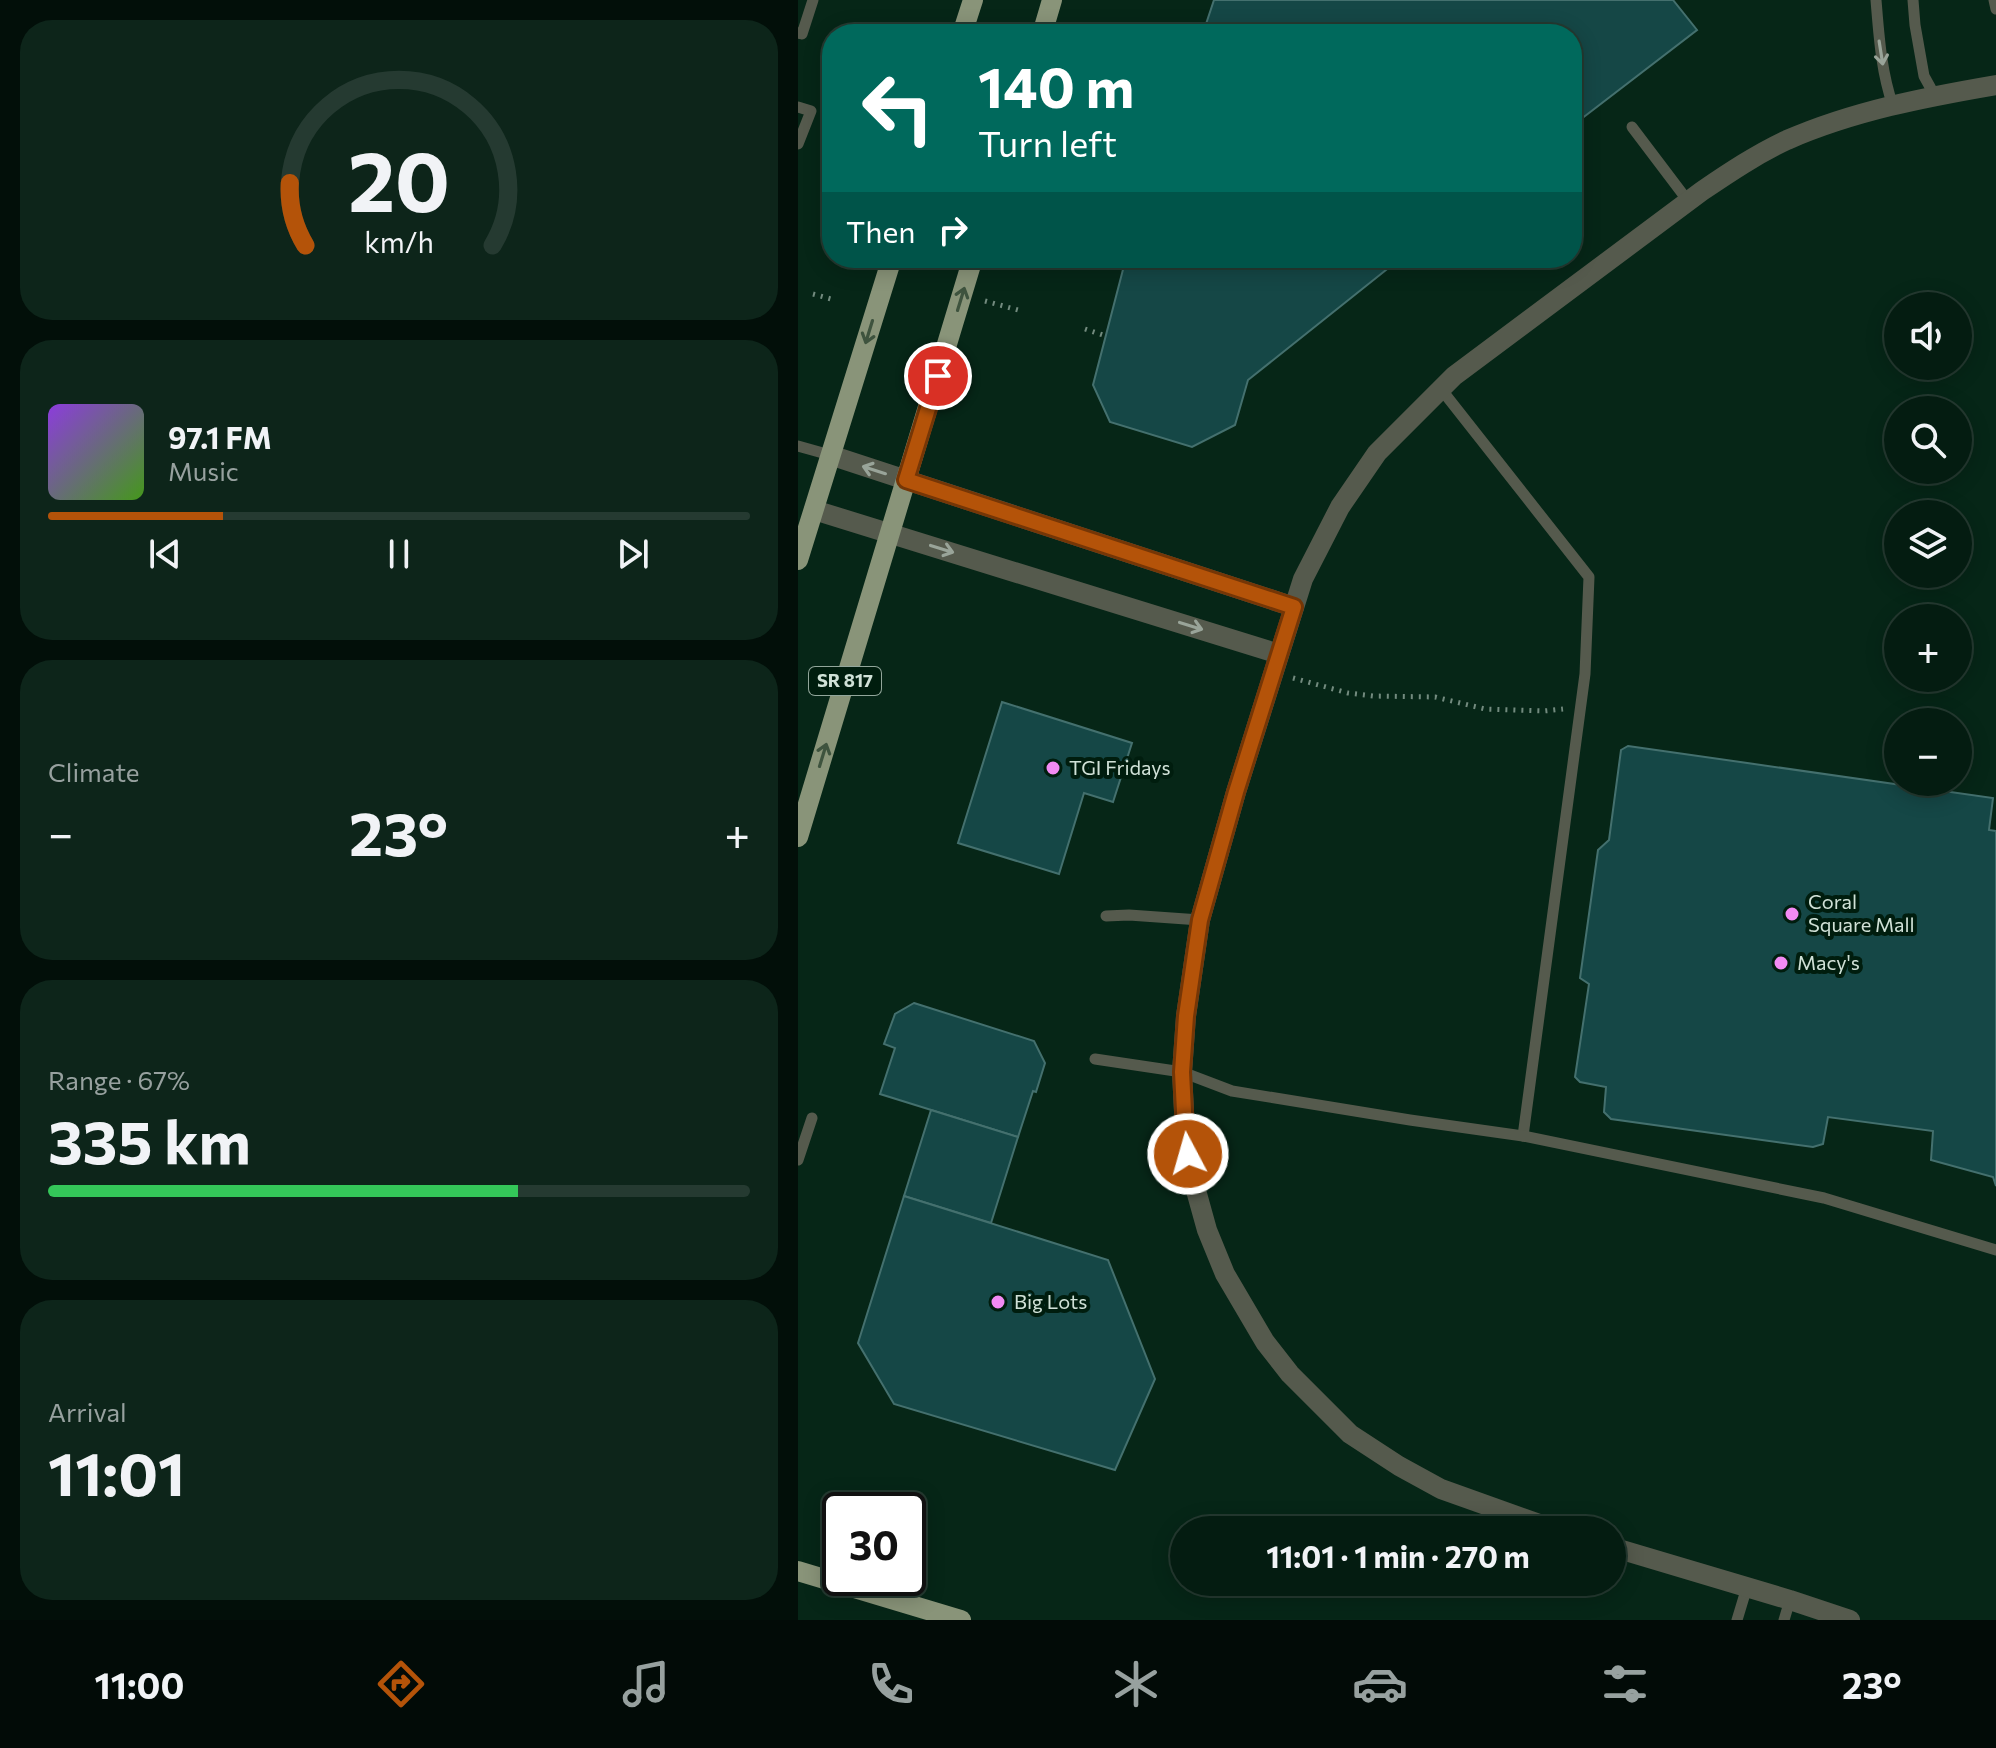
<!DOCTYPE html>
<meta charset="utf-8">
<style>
body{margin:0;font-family:Commissioner,sans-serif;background:#0d251a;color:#f1f3f6;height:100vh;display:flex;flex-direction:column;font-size:30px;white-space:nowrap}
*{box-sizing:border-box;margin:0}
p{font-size:26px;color:#97a19f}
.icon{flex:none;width:44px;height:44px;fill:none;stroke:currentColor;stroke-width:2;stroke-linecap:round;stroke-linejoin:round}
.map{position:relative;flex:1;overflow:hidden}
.sheet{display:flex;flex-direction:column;gap:20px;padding:20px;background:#020f09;width:798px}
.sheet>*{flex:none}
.top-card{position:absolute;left:24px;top:24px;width:760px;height:244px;border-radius:32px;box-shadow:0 4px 20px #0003,0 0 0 2px #253a31;background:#00695c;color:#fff;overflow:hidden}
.controls{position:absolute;left:1086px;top:292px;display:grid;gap:16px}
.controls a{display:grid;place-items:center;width:88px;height:88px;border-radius:50%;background:#041c11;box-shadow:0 4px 20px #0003,0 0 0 2px #253a31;font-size:40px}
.speed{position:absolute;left:24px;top:1492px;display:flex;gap:16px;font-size:40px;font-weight:700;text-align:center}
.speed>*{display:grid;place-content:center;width:104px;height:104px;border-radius:50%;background:#041c11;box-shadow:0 4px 20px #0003,0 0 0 2px #253a31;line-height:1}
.speed .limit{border:4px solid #111;border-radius:12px;background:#fff;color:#111}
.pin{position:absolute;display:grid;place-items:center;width:68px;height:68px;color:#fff;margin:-34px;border:4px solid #fff;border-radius:50%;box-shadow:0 2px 8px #0007}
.me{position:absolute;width:88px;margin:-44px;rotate:354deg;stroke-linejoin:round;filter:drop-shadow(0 0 6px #0008)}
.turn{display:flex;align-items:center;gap:28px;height:168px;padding:0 24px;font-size:36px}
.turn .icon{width:104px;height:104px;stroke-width:2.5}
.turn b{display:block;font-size:56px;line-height:68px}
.then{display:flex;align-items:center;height:76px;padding:0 24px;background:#0003;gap:16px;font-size:30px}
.big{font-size:60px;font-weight:700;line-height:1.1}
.sheet .tile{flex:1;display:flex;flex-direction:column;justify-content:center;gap:12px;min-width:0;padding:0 28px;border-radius:32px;background:#0d251a}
.sheet .dial{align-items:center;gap:0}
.dial svg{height:208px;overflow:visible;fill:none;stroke:#253a31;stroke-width:7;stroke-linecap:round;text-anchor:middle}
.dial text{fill:#f1f3f6;stroke:none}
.song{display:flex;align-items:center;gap:24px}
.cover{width:96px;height:96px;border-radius:12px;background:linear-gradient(135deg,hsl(270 70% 55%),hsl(100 70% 35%))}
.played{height:8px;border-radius:4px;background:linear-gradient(90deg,#b45309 25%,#253a31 25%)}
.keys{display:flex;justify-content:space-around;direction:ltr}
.heat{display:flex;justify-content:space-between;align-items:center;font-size:44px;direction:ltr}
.charge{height:12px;border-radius:6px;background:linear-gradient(90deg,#34c759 67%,#253a31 0)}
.trip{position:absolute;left:372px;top:1516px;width:456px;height:80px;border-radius:40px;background:#041c11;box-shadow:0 4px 20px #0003,0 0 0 2px #253a31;font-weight:700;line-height:80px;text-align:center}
.dock{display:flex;height:128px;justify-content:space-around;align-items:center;background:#020b07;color:#97a19f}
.dock .icon{width:56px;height:56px}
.dock .current{color:#b45309}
.dock b{font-size:36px;color:#f1f3f6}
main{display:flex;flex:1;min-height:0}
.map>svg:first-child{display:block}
.building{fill:#154746;stroke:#44706e;stroke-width:2}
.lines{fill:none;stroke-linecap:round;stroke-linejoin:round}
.path{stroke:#738b7f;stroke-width:5;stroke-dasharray:2 6;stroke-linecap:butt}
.lane{stroke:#555a4d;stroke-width:11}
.street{stroke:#555a4d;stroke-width:20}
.primary{stroke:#899479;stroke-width:20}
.oneway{stroke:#99a499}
.oneway2{stroke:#3e533e}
.route-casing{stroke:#753606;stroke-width:20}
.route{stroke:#b45309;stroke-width:14}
.poi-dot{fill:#f28af3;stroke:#001d0e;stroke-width:3}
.labels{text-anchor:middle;stroke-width:8;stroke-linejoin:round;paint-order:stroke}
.shield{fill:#001d0e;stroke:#92a69b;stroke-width:2}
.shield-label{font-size:18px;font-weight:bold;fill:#d0e1d7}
.poi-label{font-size:20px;fill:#d0e1d7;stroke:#001d0e;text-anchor:start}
</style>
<main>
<section class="sheet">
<div class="tile dial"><svg viewBox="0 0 100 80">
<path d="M14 69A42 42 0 1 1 86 69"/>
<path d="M14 69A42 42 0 0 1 8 45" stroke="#b45309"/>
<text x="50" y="56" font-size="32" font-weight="700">20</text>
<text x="50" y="72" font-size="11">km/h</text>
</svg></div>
<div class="tile">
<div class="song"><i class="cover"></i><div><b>97.1 FM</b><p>Music</p></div></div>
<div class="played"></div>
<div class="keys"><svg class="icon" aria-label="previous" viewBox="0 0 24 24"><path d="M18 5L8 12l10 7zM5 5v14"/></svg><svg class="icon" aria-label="pause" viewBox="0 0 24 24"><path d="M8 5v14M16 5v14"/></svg><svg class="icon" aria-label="next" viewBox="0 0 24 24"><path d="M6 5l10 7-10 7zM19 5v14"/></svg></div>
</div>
<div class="tile"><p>Climate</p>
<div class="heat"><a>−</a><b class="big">23°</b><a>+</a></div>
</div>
<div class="tile"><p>Range · 67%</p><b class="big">335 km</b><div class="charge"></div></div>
<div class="tile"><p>Arrival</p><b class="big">11:01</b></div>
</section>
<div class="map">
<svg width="1198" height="1620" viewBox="0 0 1198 1620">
<rect width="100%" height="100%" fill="#062617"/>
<g class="building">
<polygon points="416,0 875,0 899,30 774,126 774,34 416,34 408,24"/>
<polygon points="328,258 603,258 450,380 437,425 394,447 312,422 295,385"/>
<polygon points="204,702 334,743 315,802 286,793 261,874 160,843"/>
<polygon points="830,746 1195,798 1191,830 1198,831 1198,1186 1195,1177 1133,1160 1135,1131 1030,1117 1025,1144 1015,1147 813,1119 806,1112 808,1087 782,1082 777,1077 791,984 782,978 800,850 811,840 823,750"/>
<polygon points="116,1003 236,1041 247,1063 238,1092 235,1091 220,1137 82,1094 97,1048 86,1044 97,1014"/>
<polygon points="133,1110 220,1137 193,1223 106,1196"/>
<polygon points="106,1196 310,1260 357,1379 317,1470 96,1404 60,1343"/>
</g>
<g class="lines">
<g class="path">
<polyline points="15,294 33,299"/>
<polyline points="187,301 220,310"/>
<polyline points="287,329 308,336"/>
<polyline points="495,678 550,693 575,696 637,697 687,709 746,711 765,709"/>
</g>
<g class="lane">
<path d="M1078,0C1081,36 1083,71 1095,106"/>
<polyline points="1115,0 1117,25 1126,76 1137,96"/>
<polyline points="1196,0 1198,9"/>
<polyline points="0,33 4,34 15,0"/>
<polyline points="0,107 13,111 0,144"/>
<polyline points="834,127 890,201"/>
<polyline points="643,389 791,577 787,674 725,1136"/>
<polyline points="0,446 32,455"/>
<polyline points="308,916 331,915 402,920"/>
<polyline points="297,1059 384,1072 434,1091 612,1120 725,1136 1026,1198 1198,1250"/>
<polyline points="0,1160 14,1118"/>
<polyline points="939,1620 949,1587"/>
<polyline points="986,1620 992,1600"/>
</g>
<g class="street">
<polyline points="32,455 496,607"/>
<polyline points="16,510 481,654"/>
<path d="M758,1530L643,1489L601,1466L552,1434L492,1374L467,1342L427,1274L409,1230L394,1176L387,1131L384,1072L388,1016L402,920L438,792L505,579L542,507L579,453L656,376L904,191C932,172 959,154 989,140C1055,111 1128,97 1198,85"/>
<polyline points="814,1547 992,1600 1052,1620"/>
</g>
<g class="primary">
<polyline points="164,34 175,0"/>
<polyline points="244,34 254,0"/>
<polyline points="0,560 94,258"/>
<polyline points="0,837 175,258"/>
<polyline points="0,1571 163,1620"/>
</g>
</g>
<defs><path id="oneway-shaft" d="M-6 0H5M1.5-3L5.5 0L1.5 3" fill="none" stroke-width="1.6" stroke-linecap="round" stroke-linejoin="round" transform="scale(2)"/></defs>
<g class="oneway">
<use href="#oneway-shaft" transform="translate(1083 53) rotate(81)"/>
<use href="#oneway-shaft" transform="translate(76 470) rotate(-162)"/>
<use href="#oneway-shaft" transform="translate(144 549) rotate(17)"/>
<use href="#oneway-shaft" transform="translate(393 626) rotate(17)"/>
</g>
<g class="oneway2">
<use href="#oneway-shaft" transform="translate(163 299) rotate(-73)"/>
<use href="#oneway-shaft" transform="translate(71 332) rotate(107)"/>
<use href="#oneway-shaft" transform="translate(25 755) rotate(-73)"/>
</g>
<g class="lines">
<defs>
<polyline id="route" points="140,376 108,480 496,607 438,792 402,920 388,1016 384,1072 387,1131 390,1154"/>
</defs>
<use href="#route" class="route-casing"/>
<use href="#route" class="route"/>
</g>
<g class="poi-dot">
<circle cx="255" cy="768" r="8"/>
<circle cx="994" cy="914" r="8"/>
<circle cx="983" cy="963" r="8"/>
<circle cx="200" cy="1302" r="8"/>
</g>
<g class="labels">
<rect class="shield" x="11" y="667" width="72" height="28" rx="6"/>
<g class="shield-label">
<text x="47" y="687">SR 817</text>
</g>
<g class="poi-label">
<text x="271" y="775">TGI Fridays</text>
<text x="1010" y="909">Coral<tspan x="1010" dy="23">Square Mall</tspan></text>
<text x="999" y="970">Macy's</text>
<text x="216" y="1309">Big Lots</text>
</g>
</g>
</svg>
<div class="controls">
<a><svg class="icon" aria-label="sound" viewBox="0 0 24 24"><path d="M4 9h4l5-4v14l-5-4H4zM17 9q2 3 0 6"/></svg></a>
<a><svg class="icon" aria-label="search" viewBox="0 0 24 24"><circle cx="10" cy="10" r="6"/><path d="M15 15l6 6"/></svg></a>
<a><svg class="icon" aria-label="layers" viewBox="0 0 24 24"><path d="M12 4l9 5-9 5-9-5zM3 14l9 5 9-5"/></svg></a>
<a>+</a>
<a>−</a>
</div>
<div class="speed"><div class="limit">30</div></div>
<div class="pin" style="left:140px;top:376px;background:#d93025"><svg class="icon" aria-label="arrive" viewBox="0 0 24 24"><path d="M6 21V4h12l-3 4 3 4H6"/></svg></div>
<svg class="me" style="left:390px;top:1154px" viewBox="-20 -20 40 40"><circle r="17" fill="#b45309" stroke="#fff" stroke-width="3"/><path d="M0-11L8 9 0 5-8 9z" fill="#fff"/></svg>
<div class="trip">11:01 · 1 min · 270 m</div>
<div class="top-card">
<div class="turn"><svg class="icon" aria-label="left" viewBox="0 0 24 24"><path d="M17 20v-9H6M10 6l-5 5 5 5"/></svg><div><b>140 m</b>Turn left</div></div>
<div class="then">Then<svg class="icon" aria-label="right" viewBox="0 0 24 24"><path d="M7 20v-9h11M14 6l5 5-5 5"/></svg></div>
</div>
</div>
</main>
<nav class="dock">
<b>11:00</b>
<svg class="icon current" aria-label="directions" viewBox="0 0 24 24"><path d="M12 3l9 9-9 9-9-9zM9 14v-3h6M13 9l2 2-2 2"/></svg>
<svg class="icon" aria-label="music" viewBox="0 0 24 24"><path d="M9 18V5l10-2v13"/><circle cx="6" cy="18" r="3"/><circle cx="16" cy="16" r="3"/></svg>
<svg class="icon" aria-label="phone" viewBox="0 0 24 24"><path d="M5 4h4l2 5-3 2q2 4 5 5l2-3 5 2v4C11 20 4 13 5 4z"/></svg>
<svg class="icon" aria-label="climate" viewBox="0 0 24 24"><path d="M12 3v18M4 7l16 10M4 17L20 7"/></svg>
<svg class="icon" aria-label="car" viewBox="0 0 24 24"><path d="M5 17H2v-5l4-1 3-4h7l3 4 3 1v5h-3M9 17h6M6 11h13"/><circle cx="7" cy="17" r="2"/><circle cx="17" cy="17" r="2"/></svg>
<svg class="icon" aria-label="filters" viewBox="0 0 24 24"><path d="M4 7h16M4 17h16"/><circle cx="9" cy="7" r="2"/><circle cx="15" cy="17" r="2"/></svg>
<b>23°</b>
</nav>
